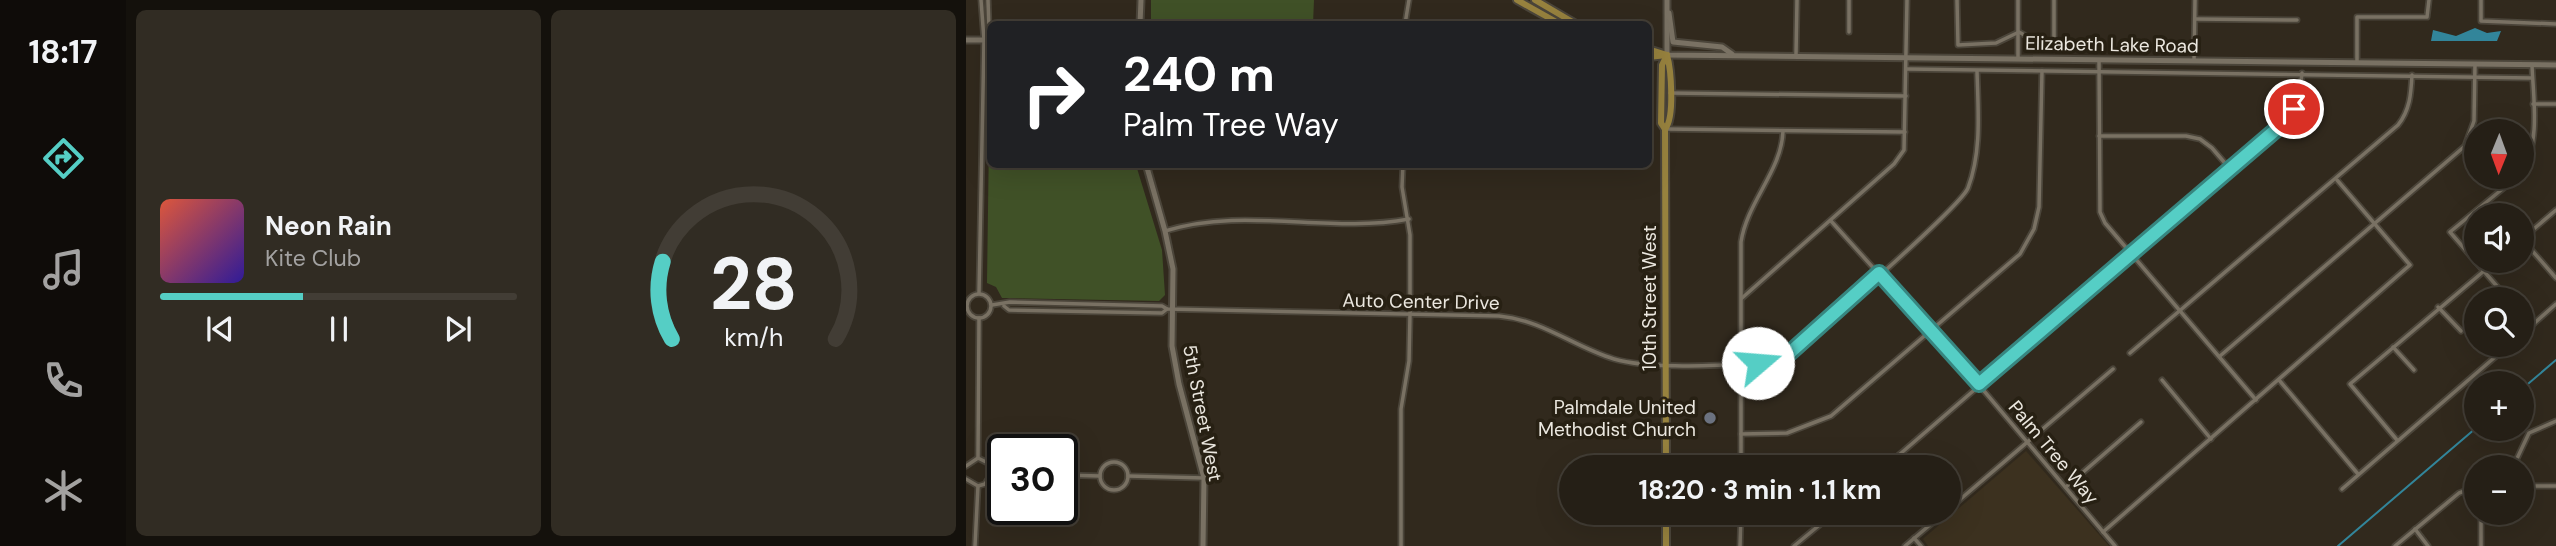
<!DOCTYPE html>
<meta charset="utf-8">
<style>
body{margin:0;font-family:"DM Sans",sans-serif;background:#312c23;color:#f1f3f6;height:100vh;display:flex;flex-direction:column;font-size:26px;white-space:nowrap}
*{box-sizing:border-box;margin:0}
p{font-size:23px;color:#a3a2a1}
.icon{flex:none;width:38px;height:38px;fill:none;stroke:currentColor;stroke-width:2;stroke-linecap:round;stroke-linejoin:round}
.map{position:relative;flex:1;overflow:hidden}
.panel{display:flex;flex-direction:column;gap:10px;padding:10px;background:#14110c;width:840px}
.panel>*{flex:none}
.top-card{position:absolute;left:21px;top:21px;width:665px;height:147px;border-radius:10px;box-shadow:0 7px 28px #0002,0 0 0 2px #423d35;background:#202124;color:#fff;overflow:hidden}
.needle{width:46px;rotate:181deg}
.buttons{position:absolute;left:1498px;top:119px;display:grid;gap:14px}
.buttons a{display:grid;place-items:center;width:70px;height:70px;border-radius:50%;background:#251f16;box-shadow:0 7px 28px #0002,0 0 0 2px #423d35;font-size:35px}
.speed{position:absolute;left:21px;top:434px;display:flex;gap:14px;font-size:35px;font-weight:700;text-align:center}
.speed>*{display:grid;place-content:center;width:91px;height:91px;border-radius:50%;background:#251f16;box-shadow:0 7px 28px #0002,0 0 0 2px #423d35;line-height:1}
.speed .limit{border:4px solid #111;border-radius:10px;background:#fff;color:#111}
.pin{position:absolute;display:grid;place-items:center;width:60px;height:60px;color:#fff;margin:-30px;border:4px solid #fff;border-radius:50%;box-shadow:0 2px 7px #0007}
.me{position:absolute;width:77px;margin:-38px;rotate:72deg;stroke-linejoin:round;filter:drop-shadow(0 0 5px #0008)}
.turn{display:flex;align-items:center;gap:24px;height:147px;padding:0 21px;font-size:32px}
.turn .icon{width:91px;height:91px;stroke-width:2.5}
.turn b{display:block;font-size:49px;line-height:60px}
.panel .tile{flex:1;display:flex;flex-direction:column;justify-content:center;gap:10px;min-width:0;padding:0 24px;border-radius:10px;background:#312c23}
.panel .dial{align-items:center;gap:0}
.dial svg{height:182px;overflow:visible;fill:none;stroke:#423d35;stroke-width:7;stroke-linecap:round;text-anchor:middle}
.dial text{fill:#f1f3f6;stroke:none}
.song{display:flex;align-items:center;gap:21px}
.cover{width:84px;height:84px;border-radius:10px;background:linear-gradient(135deg,hsl(10 70% 55%),hsl(250 70% 35%))}
.played{height:7px;border-radius:4px;background:linear-gradient(90deg,#55cec5 40%,#423d35 40%)}
.keys{display:flex;justify-content:space-around;direction:ltr}
.panel .tiles{flex:1;display:grid;gap:10px;grid-template-columns:repeat(2,1fr)}
.trip{position:absolute;left:593px;top:455px;width:402px;height:70px;border-radius:35px;background:#251f16;box-shadow:0 7px 28px #0002,0 0 0 2px #423d35;font-weight:700;line-height:70px;text-align:center}
main{display:flex;flex:1;min-height:0}
.tabs{display:flex;flex-direction:column;width:126px;justify-content:space-around;align-items:center;background:#0f0c09;color:#a3a2a1}
.tabs .icon{width:49px;height:49px}
.tabs .active{color:#55cec5}
.tabs b{font-size:32px;color:#f1f3f6}
.map>svg:first-child{display:block}
.built{fill:#3c311f}
.green{fill:#405127}
.water{fill:#32859a}
.lines{fill:none;stroke-linecap:round;stroke-linejoin:round}
.stream{stroke:#32859a;stroke-width:2}
.street-casing{stroke:#4b453a;stroke-width:7}
.secondary-casing{stroke:#4b453a;stroke-width:9}
.primary-casing{stroke:#4b453a;stroke-width:10}
.street{stroke:#797163;stroke-width:3.5}
.secondary{stroke:#797163;stroke-width:5}
.primary{stroke:#97823e;stroke-width:6}
.route-casing{stroke:#378680;stroke-width:18}
.route{stroke:#55cec5;stroke-width:12}
.worship-dot{fill:#6b7280;stroke:#272013;stroke-width:2.5}
.labels{text-anchor:middle;stroke-width:7;stroke-linejoin:round;paint-order:stroke}
.street-label{font-size:19px;fill:#ebe7df;stroke:#272013}
.poi-label{font-size:19px;fill:#ebe7df;stroke:#272013;text-anchor:end}
</style>
<main>
<nav class="tabs">
<b>18:17</b>
<svg class="icon active" aria-label="directions" viewBox="0 0 24 24"><path d="M12 3l9 9-9 9-9-9zM9 14v-3h6M13 9l2 2-2 2"/></svg>
<svg class="icon" aria-label="music" viewBox="0 0 24 24"><path d="M9 18V5l10-2v13"/><circle cx="6" cy="18" r="3"/><circle cx="16" cy="16" r="3"/></svg>
<svg class="icon" aria-label="phone" viewBox="0 0 24 24"><path d="M5 4h4l2 5-3 2q2 4 5 5l2-3 5 2v4C11 20 4 13 5 4z"/></svg>
<svg class="icon" aria-label="climate" viewBox="0 0 24 24"><path d="M12 3v18M4 7l16 10M4 17L20 7"/></svg>
</nav>
<section class="panel">
<div class="tiles">
<div class="tile">
<div class="song"><i class="cover"></i><div><b>Neon Rain</b><p>Kite Club</p></div></div>
<div class="played"></div>
<div class="keys"><svg class="icon" aria-label="previous" viewBox="0 0 24 24"><path d="M18 5L8 12l10 7zM5 5v14"/></svg><svg class="icon" aria-label="pause" viewBox="0 0 24 24"><path d="M8 5v14M16 5v14"/></svg><svg class="icon" aria-label="next" viewBox="0 0 24 24"><path d="M6 5l10 7-10 7zM19 5v14"/></svg></div>
</div>
<div class="tile dial"><svg viewBox="0 0 100 80">
<path d="M14 69A42 42 0 1 1 86 69"/>
<path d="M14 69A42 42 0 0 1 10 35" stroke="#55cec5"/>
<text x="50" y="56" font-size="32" font-weight="700">28</text>
<text x="50" y="72" font-size="11">km/h</text>
</svg></div>
</div>
</section>
<div class="map">
<svg width="1590" height="546" viewBox="0 0 1590 546">
<rect width="100%" height="100%" fill="#31291d"/>
<polygon class="built" points="1060,451 1143,546 962,546 957,539 959,537"/>
<g class="green">
<polygon points="185,0 348,0 347,24 185,24"/>
<polygon points="24,66 24,164 170,165 196,250 199,295 193,301 36,298 30,287 21,283"/>
</g>
<polygon class="water" points="1509,28 1521,33 1535,31 1531,41 1465,41 1467,30 1490,36"/>
<g class="lines">
<g class="stream">
<polyline points="1556,389 1590,360"/>
<polyline points="1372,546 1510,428"/>
</g>
<defs>
<g id="street">
<polyline points="991,0 992,45 1030,43 1053,32 1078,46 1085,43 1088,37 1088,0"/>
<polyline points="1052,0 1052,59"/>
<polyline points="1515,0 1515,21 1590,24"/>
<polyline points="1229,19 1331,20"/>
<polyline points="439,24 443,0"/>
<polyline points="883,32 883,0"/>
<polyline points="19,38 23,28 22,0"/>
<polyline points="830,55 831,0"/>
<polyline points="1133,60 1134,212 1139,223 1290,400"/>
<polyline points="1228,61 1229,0"/>
<polyline points="1391,63 1391,17 1461,17 1463,0"/>
<polyline points="941,69 1566,78"/>
<polyline points="704,93 940,96"/>
<polyline points="1567,104 1590,104"/>
<polyline points="700,129 939,132"/>
<polyline points="1133,136 1220,136 1234,139 1246,148 1264,169"/>
<path d="M1556,170C1575,143 1567,96 1566,65"/>
<polyline points="1590,210 1556,239 1590,278"/>
<polyline points="865,221 1013,385 1149,546"/>
<path d="M199,231C278,206 363,234 443,219"/>
<polyline points="13,293 18,40 15,0"/>
<circle cx="13" cy="306" r="12"/>
<polyline points="776,298 928,164 938,150 941,0"/>
<polyline points="1542,299 1484,232 1551,177"/>
<path d="M26,305L44,302L196,306L201,309L533,316C577,320 608,347 648,359C690,371 765,364 810,363C832,350 995,206 1002,188C1016,151 1012,110 1011,71"/>
<polyline points="38,306 43,310 196,313 201,309"/>
<polyline points="1472,307 1495,331"/>
<polyline points="1556,316 1565,326"/>
<polyline points="1556,334 1590,304"/>
<polyline points="1427,347 1448,370"/>
<path d="M1164,353L1432,125C1444,110 1445,94 1446,75"/>
<polyline points="1254,356 1499,146 1508,121 1509,64"/>
<polyline points="1196,380 1245,439"/>
<polyline points="1313,380 1392,474"/>
<polyline points="775,434 821,433 865,416 1054,254 1068,229 1073,207 1076,71"/>
<polyline points="1431,440 1384,384 1518,271"/>
<polyline points="12,458 13,318"/>
<circle cx="148" cy="476" r="14"/>
<polyline points="0,466 12,458 22,463 26,473 19,484 12,486 0,479"/>
<path d="M775,467V242C781,202 816,170 817,131"/>
<polyline points="919,467 1320,121 1333,99 1336,73"/>
<polyline points="1547,467 1563,433 1590,421"/>
<polyline points="26,473 37,473"/>
<polyline points="96,475 134,476"/>
<polyline points="162,476 238,478"/>
<polyline points="1556,486 1590,486"/>
<polyline points="1100,487 1175,422"/>
<polyline points="1376,489 1543,345"/>
<polyline points="984,508 1147,369"/>
<polyline points="854,513 860,520"/>
<polyline points="1449,529 1462,546"/>
<polyline points="1137,532 1444,265 1371,180"/>
<polyline points="948,538 955,546"/>
<polyline points="9,546 12,486"/>
<polyline points="435,546 435,409 443,361 444,314 444,235 436,187 437,164"/>
<polyline points="774,546 775,513"/>
<polyline points="828,546 868,513"/>
<polyline points="939,546 978,513"/>
<polyline points="1429,546 1493,493 1510,487"/>
<polyline points="1515,546 1515,513"/>
</g>
<g id="secondary">
<polyline points="701,0 701,55 1590,65"/>
<polyline points="703,13 707,42 756,47 766,54"/>
<polyline points="174,24 175,0"/>
<polyline points="0,40 24,40"/>
<polyline points="180,164 199,231 207,269 206,346 213,384 238,478 237,546"/>
</g>
<g id="primary">
<polyline points="551,0 594,24"/>
<polyline points="569,0 610,24"/>
<polyline points="682,49 701,55"/>
<polyline points="682,57 701,55"/>
<path d="M699,129C709,118 705,69 701,55"/>
<polyline points="700,467 699,129 695,123 696,65 701,55"/>
<polyline points="700,546 700,513"/>
</g>
</defs>
<use href="#street" class="street-casing"/>
<use href="#secondary" class="secondary-casing"/>
<use href="#primary" class="primary-casing"/>
<use href="#street" class="street"/>
<use href="#secondary" class="secondary"/>
<use href="#primary" class="primary"/>
</g>
<g class="lines">
<defs>
<polyline id="route" points="792,363 810,363 818,358 913,273 1013,384 1320,121 1328,109"/>
</defs>
<use href="#route" class="route-casing"/>
<use href="#route" class="route"/>
</g>
<circle class="worship-dot" cx="744" cy="418" r="7"/>
<g class="labels">
<g class="street-label">
<text transform="translate(1146 44) rotate(1)" y="7">Elizabeth Lake Road</text>
<text transform="translate(683 298) rotate(-90)" y="7">10th Street West</text>
<text transform="translate(455 301) rotate(1)" y="7">Auto Center Drive</text>
<text transform="translate(237 413) rotate(79)" y="7">5th Street West</text>
<text transform="translate(1088 452) rotate(50)" y="7">Palm Tree Way</text>
</g>
<g class="poi-label">
<text x="730" y="414">Palmdale United<tspan x="730" dy="22">Methodist Church</tspan></text>
</g>
</g>
</svg>
<div class="buttons">
<a><svg class="needle" viewBox="-14 -14 28 28"><path d="M0-13l5 13h-10z" fill="#e53935"/><path d="M0 13l5-13h-10z" fill="#a3a2a1"/></svg></a>
<a><svg class="icon" aria-label="sound" viewBox="0 0 24 24"><path d="M4 9h4l5-4v14l-5-4H4zM17 9q2 3 0 6"/></svg></a>
<a><svg class="icon" aria-label="search" viewBox="0 0 24 24"><circle cx="10" cy="10" r="6"/><path d="M15 15l6 6"/></svg></a>
<a>+</a>
<a>−</a>
</div>
<div class="speed"><div class="limit">30</div></div>
<div class="pin" style="left:1328px;top:109px;background:#d93025"><svg class="icon" aria-label="arrive" viewBox="0 0 24 24"><path d="M6 21V4h12l-3 4 3 4H6"/></svg></div>
<svg class="me" style="left:792px;top:363px" viewBox="-20 -20 40 40"><circle r="19" fill="#fff"/><path d="M0-13L10 11 0 6-10 11z" fill="#55cec5"/></svg>
<div class="trip">18:20 · 3 min · 1.1 km</div>
<div class="top-card">
<div class="turn"><svg class="icon" aria-label="right" viewBox="0 0 24 24"><path d="M7 20v-9h11M14 6l5 5-5 5"/></svg><div><b>240 m</b>Palm Tree Way</div></div>
</div>
</div>
</main>
